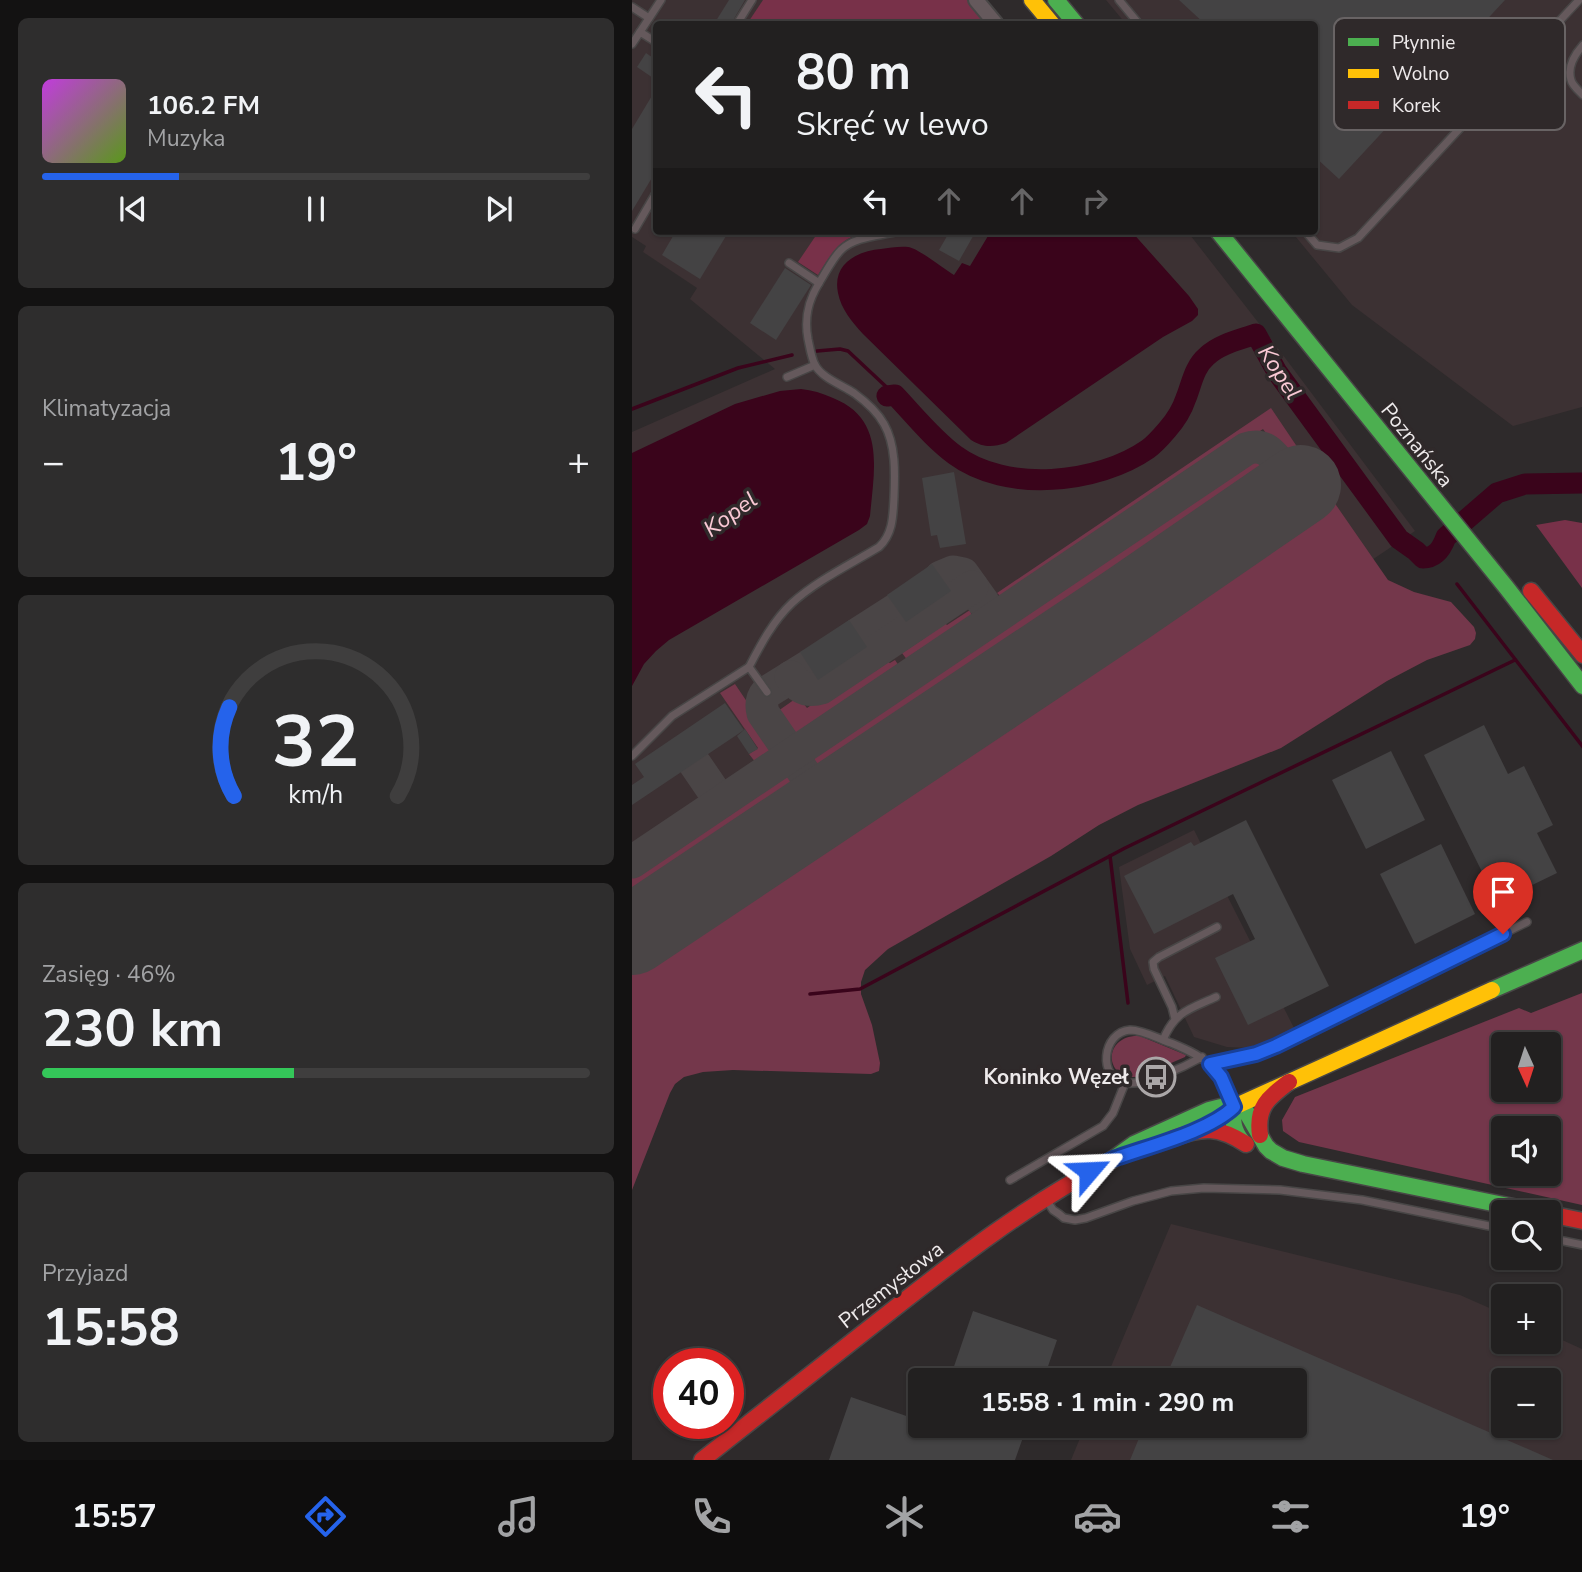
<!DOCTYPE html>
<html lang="pl">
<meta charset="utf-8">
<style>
body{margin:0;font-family:"Nunito Sans",sans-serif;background:#2e2d2d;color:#f1f3f6;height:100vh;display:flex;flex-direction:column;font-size:26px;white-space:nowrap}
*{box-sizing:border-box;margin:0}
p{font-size:23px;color:#a2a3a5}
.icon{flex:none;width:38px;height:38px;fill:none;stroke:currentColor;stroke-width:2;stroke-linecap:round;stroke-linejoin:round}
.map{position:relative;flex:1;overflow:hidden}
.panel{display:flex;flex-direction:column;gap:18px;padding:18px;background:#131212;width:632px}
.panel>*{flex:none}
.top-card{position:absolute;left:21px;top:21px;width:665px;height:214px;border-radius:7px;box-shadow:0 2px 5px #0004,0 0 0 2px #3f3e3e;background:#222020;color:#f1f3f6;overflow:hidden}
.needle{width:46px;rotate:177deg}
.buttons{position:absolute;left:859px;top:1032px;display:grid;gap:14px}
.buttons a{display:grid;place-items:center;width:70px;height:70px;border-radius:7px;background:#222020;box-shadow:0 2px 5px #0004,0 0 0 2px #3f3e3e;font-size:35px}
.speed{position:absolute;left:21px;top:1348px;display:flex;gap:14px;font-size:35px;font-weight:700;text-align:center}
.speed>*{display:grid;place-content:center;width:91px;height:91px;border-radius:50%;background:#222020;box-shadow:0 2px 5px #0004,0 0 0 2px #3f3e3e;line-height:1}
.speed .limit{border:10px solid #d22;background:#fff;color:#111}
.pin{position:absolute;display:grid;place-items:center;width:60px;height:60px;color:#fff;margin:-72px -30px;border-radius:50% 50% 50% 0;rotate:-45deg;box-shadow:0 0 7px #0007}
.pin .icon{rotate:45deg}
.me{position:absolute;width:77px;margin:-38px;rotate:64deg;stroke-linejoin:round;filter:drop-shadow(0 0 5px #0008)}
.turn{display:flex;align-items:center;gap:24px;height:147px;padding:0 28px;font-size:32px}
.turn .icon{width:91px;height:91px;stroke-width:2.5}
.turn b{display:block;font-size:49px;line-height:60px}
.lanes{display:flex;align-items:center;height:66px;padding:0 28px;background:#0003;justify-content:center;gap:35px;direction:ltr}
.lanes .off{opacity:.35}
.big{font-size:52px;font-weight:700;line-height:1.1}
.panel .tile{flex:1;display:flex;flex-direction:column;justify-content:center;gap:10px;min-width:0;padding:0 24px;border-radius:10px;background:#2e2d2d}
.panel .dial{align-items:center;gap:0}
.dial svg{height:182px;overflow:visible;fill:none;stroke:#3f3e3e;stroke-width:7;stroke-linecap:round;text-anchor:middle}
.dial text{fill:#f1f3f6;stroke:none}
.song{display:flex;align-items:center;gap:21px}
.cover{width:84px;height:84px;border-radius:10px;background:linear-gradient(135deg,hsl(290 70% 55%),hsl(90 70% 35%))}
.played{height:7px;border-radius:4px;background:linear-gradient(90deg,#2563eb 25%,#3f3e3e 25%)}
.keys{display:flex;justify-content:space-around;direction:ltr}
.heat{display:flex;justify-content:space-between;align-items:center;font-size:38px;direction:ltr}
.charge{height:10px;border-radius:5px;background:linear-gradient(90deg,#34c759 46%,#3f3e3e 0)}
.trip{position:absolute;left:276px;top:1368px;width:399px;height:70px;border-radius:7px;background:#222020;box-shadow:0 2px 5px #0004,0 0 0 2px #3f3e3e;font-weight:700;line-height:70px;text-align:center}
.tabs{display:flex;height:112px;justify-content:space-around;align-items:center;background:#0e0d0d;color:#a2a3a5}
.tabs .icon{width:49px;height:49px}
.tabs .current{color:#2563eb}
.tabs b{font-size:32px;color:#f1f3f6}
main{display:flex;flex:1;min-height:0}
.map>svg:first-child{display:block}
.built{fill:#3c3133;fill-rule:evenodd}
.green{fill:#74374b;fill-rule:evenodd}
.forest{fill:#783149}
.water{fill:#3a041b}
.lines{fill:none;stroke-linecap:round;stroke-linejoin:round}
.stream{stroke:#3a041b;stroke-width:3.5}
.river{stroke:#3a041b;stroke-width:21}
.taxiway{stroke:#4a4546;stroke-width:33}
.runway{stroke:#4a4546;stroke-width:80}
.building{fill:#444344}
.lane-casing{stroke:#484646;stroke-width:10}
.street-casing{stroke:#484646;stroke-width:18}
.fast-casing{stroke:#484646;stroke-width:19}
.slow-casing{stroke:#484646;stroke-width:19}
.jam-casing{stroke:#484646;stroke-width:19}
.lane{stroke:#65595c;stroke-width:7}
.street{stroke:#65595c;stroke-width:14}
.fast{stroke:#4caf50;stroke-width:16}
.slow{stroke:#ffc107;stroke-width:16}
.jam{stroke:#c62828;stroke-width:16}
.route-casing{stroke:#184099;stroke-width:18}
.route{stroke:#2563eb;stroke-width:12}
.labels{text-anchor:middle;stroke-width:7;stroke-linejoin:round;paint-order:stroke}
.street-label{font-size:21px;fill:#eeeaeb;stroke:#2f292a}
.poi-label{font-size:21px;font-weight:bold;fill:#eeeaeb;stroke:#2f292a;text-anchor:end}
.water-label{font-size:23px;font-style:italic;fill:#fac9d5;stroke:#2f292a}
.key{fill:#2f292a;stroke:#686364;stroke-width:2}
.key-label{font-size:19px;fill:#eeeaeb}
</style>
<main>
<section class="panel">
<div class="tile">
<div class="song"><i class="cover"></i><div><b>106.2 FM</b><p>Muzyka</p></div></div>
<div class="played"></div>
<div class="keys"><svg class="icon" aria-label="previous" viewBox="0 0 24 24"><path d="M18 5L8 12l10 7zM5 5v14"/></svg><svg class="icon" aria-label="pause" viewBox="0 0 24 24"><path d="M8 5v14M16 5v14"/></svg><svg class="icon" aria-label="next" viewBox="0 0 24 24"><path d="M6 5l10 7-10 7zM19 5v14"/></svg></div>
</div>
<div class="tile"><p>Klimatyzacja</p>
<div class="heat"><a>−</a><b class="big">19°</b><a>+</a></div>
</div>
<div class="tile dial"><svg viewBox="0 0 100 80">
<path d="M14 69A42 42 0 1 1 86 69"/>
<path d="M14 69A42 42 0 0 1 12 30" stroke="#2563eb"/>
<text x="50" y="56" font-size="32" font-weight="700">32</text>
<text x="50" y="72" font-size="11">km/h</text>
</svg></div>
<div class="tile"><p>Zasięg · 46%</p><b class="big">230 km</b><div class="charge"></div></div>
<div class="tile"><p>Przyjazd</p><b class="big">15:58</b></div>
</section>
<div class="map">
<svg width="951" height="1460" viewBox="0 0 951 1460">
<rect width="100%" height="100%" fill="#2e2a2b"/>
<g class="built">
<polygon points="0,0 335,0 355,24 24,24 24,231 555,231 636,335 783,531 0,1057 0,432 143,369 58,299 65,288 11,252 14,246 0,237"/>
<polygon points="474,0 950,0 950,407 881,426 720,305 659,231 682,231 682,24 494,24"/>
<polygon points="562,830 662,1028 619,1048 595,1047 562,1037 533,976 515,985 498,949 487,867"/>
<path d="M539,1224L828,1295L871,1314L872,1342H917V1334L950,1349V1460H439L453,1426H663V1381H473ZM872,1381H917V1426H872Z"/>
</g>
<g class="green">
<polygon points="639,408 676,463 656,464 631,429 375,602 365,593"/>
<polygon points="621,455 635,459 644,472 642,485 197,783 186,781 172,761 174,754 616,456"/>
<polygon points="695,492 756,580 782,592 819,602 842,627 844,633 843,639 838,645 795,660 755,681 649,748 506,805 467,825 419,856 256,949 233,970 229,982 229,994 240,1025 248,1063 247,1071 239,1074 101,1070 71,1072 52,1077 43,1084 38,1093 0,1190 0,957"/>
<polygon points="334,601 336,606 312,622 315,625 338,610 342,624 283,663 276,661 270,653 291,639 287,632"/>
<polygon points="263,660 267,666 266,674 166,742 159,740 143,719 146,711 166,697 175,708 237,666 242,672 256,662 258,663"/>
<polygon points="103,684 140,739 137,742 142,742 146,748 145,755 131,764 124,763 117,754 126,748 88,693"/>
<polygon points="152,768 161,769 174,790 173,801 0,916 0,870"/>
<path d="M950,993V1205L667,1142L651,1131L650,1120L663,1097L887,1008L899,1013ZM872,1045H917V1090H872ZM872,1129H917V1174H872Z"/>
<path d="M502,1036H508L554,1055L553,1057L509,1076C475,1084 468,1040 502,1036Z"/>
</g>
<g class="forest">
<polygon points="131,0 335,0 355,24 115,24"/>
<path d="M187,231H238C207,238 202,250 186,275L166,262Z"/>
<polygon points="933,520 950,523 950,588 904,525"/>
</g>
<g class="water">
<path d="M348,231H499L557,296L566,309V315L560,321L531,337L374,443C361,447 352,448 339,440L231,334C220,322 209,309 206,293C200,264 225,251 249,249C257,248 268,246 276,247C286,248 312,269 322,275L330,263L338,266L356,236Z"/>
<path d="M169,389C180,390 190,393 201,398C254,419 242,470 238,516L235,524L227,530L37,640L24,651L12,664L0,686V453L103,404L148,391Z"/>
</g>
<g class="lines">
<g class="stream">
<polyline points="185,351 208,349 216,351 263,395"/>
<polyline points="0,409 106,368 160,355"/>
<polyline points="825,584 951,747"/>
<polyline points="478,856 496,1003"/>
<polyline points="178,994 228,989 493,848 883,660"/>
</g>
<path class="river" d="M255,396L263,395C282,415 301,439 323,455C374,493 466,484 516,449C523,444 529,437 535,430C543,421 550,410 554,398C560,383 562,367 575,356C588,344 607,340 624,334L645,372L767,539L784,551L791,558C804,558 810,548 814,537L865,493L893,484L951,483"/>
<g class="taxiway">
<polyline points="309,577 321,572 331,574 351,602"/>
<polyline points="226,634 265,609"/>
<path d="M177,666L135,692C129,699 129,705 131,713L194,805"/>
<path d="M159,677C167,688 176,692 189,688L340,587"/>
<polyline points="63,764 89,802"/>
<path d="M0,862L614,449C632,442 641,454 651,468C654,474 658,478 657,484C656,491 652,495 648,499"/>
</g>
<polyline class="runway" points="0,935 496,604 669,485"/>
</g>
<g class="building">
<polygon points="97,0 113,0 99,24 82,24"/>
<polygon points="547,0 873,0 707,179 682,156 682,24 573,24"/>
<polygon points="14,53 24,60 24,80 5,67"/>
<polygon points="24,89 24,171 0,211 0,129"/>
<polygon points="44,231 97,231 68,279 30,255"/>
<polygon points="318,231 344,231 327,261 307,250"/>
<polygon points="153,268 179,285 144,340 118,323"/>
<polygon points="322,472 334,544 308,548 305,535 299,536 290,478"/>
<polygon points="300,564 319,591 274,622 255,595"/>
<polygon points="217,620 235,647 186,680 168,652"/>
<polygon points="93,703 112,730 0,805 0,785 12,777 3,764"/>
<polygon points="852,725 876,774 892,766 921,825 905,833 925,873 865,902 792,755"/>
<polygon points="113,729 126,749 117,754 105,736"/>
<polygon points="759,751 793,820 734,849 700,780"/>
<polygon points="614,820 697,986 616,1025 583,958 623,939 601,894 522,934 492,876 559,842 562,846"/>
<polygon points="809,844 843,914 783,944 748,874"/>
<polygon points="565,1305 921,1460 498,1460 512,1426 663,1426 663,1381 532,1381"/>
<polygon points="341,1311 425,1340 411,1381 317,1381"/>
<polygon points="219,1397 289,1421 289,1426 395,1426 383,1460 197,1460"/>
</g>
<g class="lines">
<defs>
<g id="lane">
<polyline points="487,0 507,24"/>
<polyline points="0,7 17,18"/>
<polyline points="105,24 120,0"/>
<polyline points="8,32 29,0"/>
<polyline points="0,44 8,32 24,42"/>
<path d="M951,45C943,54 935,67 939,80C940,85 947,91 951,95"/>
<polyline points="3,229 24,193"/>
<polyline points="673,231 685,245 707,248 726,238 947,0"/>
<path d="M187,283C194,272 200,259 209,250C223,236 249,236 267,231"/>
<polyline points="155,377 183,365"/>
<path d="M135,692L117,667C129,644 141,621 160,603C184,581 219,564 247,547C261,534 261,516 262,497C263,473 264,445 252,424C245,411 233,401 222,393C210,385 190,378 183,365C179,357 178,348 176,339C172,318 176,301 187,283L157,263"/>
<polyline points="0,756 40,716 117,667"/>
<polyline points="543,1019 540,1007 522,969 521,962 527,957 585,927"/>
<path d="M531,1040C543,1011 558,1009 584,997"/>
<path d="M570,1057C554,1066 512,1086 494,1083C465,1079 470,1032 498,1030C511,1030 527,1039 539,1043C578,1059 584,1066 601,1104"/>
<polyline points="578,1064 624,1054 644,1046 895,922"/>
<polyline points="378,1180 471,1126 481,1113 493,1083"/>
<polyline points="413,1198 421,1210 427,1214 432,1218 443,1220 454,1218 501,1201 539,1191 572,1188 648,1190 730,1200 872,1229"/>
<polyline points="917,1238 951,1245"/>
</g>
<polyline id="street" points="344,0 364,24"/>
<g id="fast">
<polyline points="424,0 444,24"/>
<polyline points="586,231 874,587 951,686"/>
<polyline points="860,990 951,950"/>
<path d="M610,1141C601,1130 600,1120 602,1107L615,1113L634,1146L639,1151L651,1158L671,1164L910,1213"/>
<polyline points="477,1162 502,1144 577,1110 589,1107 602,1107"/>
</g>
<g id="slow">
<polyline points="400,0 420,24"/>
<polyline points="595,1114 602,1107 860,990"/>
</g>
<g id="jam">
<polyline points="899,591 951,655"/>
<path d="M628,1135C624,1107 636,1098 657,1082"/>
<path d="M541,1138C571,1127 586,1126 614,1144"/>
<polyline points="917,1214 951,1221"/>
<path d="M70,1460C131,1412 193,1363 254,1315C325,1259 397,1203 477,1162"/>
</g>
</defs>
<use href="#lane" class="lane-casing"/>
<use href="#street" class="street-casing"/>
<use href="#fast" class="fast-casing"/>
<use href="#slow" class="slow-casing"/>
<use href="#jam" class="jam-casing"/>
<use href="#lane" class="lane"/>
<use href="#street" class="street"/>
<use href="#fast" class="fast"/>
<use href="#slow" class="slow"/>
<use href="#jam" class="jam"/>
</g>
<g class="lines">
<defs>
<path id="route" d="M457,1171C467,1166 477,1160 487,1157C521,1145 577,1131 602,1107L589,1077L578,1064L624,1054L644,1046L871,934"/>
</defs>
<use href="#route" class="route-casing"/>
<use href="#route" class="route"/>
</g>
<defs>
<symbol id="bus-ring" viewBox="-11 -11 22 22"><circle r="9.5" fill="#2f292a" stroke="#aba7a8" stroke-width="1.5"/><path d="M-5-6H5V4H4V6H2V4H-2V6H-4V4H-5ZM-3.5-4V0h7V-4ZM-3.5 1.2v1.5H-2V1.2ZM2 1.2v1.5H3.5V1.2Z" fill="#aba7a8"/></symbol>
</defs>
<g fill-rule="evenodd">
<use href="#bus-ring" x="502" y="1055" width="44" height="44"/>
</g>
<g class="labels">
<g class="street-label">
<text transform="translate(785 445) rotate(51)" y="7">Poznańska</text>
<text transform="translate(259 1285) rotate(-38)" y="7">Przemysłowa</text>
</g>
<g class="poi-label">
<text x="497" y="1084">Koninko Węzeł</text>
</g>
<g class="water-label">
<text transform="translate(648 372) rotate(57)" y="8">Kopel</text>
<text transform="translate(98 514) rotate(-36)" y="8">Kopel</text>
</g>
</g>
<rect x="702" y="18" width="231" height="112" rx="10" class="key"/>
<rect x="716" y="38" width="31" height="8" fill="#4caf50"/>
<rect x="716" y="69" width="31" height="9" fill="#ffc107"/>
<rect x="716" y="101" width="31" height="8" fill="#c62828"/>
<g class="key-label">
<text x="760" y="49">Płynnie</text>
<text x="760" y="80">Wolno</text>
<text x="760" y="112">Korek</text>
</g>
</svg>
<div class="buttons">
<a><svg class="needle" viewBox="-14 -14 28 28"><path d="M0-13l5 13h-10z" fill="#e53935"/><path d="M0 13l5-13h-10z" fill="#a2a3a5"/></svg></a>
<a><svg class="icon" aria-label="sound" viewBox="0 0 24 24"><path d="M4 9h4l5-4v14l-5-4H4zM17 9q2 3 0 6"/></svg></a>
<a><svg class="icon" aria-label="search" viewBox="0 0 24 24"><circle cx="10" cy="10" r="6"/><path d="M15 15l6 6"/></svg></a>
<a>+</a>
<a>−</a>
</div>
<div class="speed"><div class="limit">40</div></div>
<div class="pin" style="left:871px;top:934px;background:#d93025"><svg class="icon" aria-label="arrive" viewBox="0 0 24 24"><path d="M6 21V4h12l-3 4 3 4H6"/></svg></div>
<svg class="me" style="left:457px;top:1171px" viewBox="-20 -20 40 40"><path d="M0-17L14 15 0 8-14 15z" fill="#2563eb" stroke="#fff" stroke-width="4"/></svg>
<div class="trip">15:58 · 1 min · 290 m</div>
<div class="top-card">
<div class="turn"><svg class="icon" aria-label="left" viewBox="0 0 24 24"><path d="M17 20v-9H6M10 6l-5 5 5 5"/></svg><div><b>80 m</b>Skręć w lewo</div></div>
<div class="lanes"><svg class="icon" aria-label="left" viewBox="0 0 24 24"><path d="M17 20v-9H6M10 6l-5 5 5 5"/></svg><svg class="icon off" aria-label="ahead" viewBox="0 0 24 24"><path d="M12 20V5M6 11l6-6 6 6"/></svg><svg class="icon off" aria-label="ahead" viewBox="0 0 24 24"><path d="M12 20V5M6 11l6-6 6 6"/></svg><svg class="icon off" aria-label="right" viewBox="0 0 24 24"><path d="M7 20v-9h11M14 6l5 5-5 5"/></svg></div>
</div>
</div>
</main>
<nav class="tabs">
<b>15:57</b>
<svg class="icon current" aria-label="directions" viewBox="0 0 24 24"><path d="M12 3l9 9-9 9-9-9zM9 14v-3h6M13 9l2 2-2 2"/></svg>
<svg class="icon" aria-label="music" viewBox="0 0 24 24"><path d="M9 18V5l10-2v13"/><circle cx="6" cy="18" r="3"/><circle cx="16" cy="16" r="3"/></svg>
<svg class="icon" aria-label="phone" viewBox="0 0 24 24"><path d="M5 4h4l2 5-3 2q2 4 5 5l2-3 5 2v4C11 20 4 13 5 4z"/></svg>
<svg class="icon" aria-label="climate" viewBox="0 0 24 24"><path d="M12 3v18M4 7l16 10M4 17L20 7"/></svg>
<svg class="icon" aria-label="car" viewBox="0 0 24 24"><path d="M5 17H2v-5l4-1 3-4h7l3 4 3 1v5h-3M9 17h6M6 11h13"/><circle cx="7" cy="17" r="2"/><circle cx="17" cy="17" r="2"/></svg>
<svg class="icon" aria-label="filters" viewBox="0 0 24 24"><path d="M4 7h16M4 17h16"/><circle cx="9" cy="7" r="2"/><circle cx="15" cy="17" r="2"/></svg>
<b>19°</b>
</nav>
